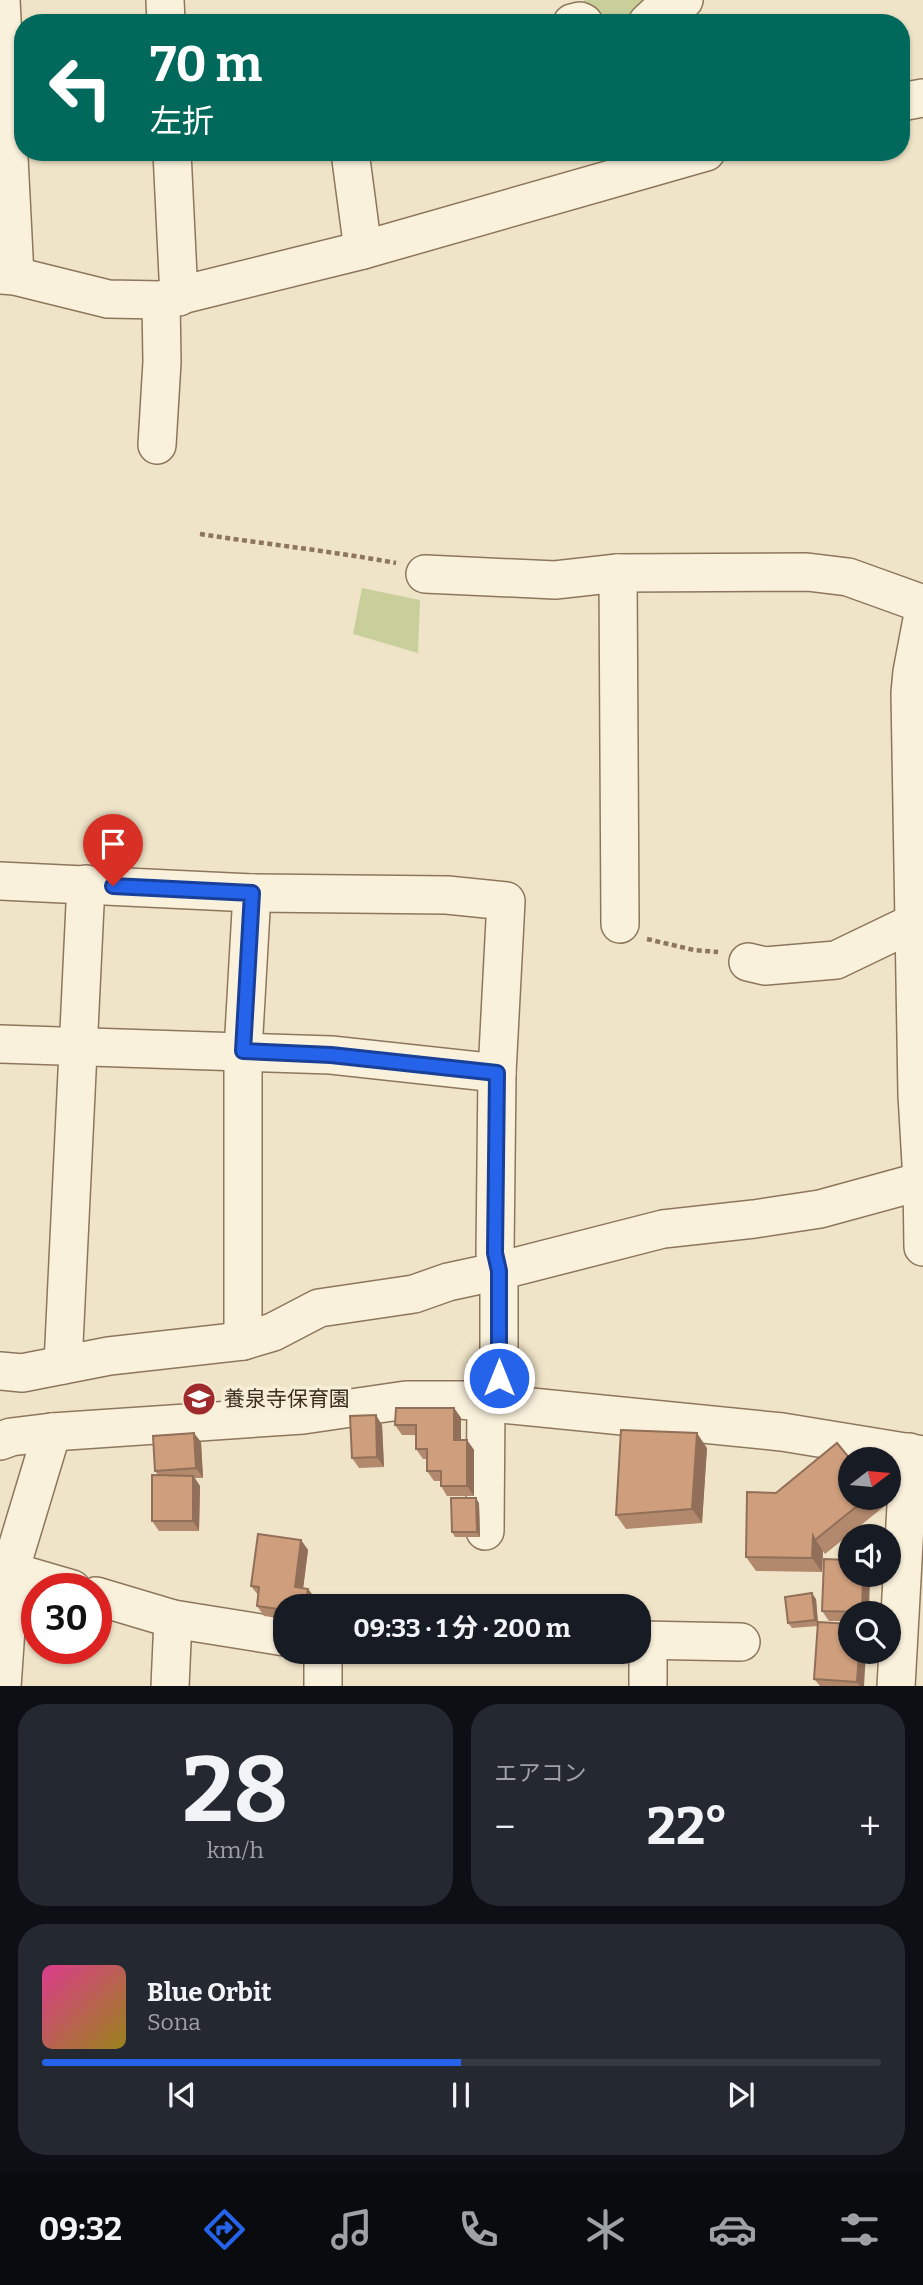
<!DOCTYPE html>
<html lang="ja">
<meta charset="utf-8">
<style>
body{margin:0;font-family:Bitter,"Noto Sans JP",serif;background:#242831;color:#f1f3f6;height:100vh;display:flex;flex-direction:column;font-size:26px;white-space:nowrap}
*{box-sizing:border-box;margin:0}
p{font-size:23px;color:#9ea1a6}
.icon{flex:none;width:38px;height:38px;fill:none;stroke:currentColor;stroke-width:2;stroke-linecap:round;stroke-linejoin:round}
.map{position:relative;height:1686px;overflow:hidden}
.side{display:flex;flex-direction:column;gap:18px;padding:18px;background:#0d0f14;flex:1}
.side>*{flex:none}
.banner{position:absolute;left:14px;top:14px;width:896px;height:147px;border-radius:28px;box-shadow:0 2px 5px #0004;background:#00695c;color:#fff;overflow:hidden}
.needle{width:46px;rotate:74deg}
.buttons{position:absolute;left:838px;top:1447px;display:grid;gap:14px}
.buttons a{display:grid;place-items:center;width:63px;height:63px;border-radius:50%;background:#171b24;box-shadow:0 2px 5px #0004;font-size:35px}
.speed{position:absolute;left:21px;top:1573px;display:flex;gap:14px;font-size:35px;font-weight:700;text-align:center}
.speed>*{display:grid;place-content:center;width:91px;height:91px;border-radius:50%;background:#171b24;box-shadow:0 2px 5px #0004;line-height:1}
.speed .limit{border:10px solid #d22;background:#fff;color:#111}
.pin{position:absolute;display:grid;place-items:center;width:60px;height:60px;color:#fff;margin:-72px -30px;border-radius:50% 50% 50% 0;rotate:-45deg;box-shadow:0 0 7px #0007}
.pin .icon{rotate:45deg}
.me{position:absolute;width:77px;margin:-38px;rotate:0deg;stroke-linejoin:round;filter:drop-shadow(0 0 5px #0008)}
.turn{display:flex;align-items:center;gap:24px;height:147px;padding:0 21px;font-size:32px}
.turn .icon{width:91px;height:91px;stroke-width:2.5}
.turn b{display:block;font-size:49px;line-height:60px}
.big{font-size:52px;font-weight:700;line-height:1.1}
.side .card{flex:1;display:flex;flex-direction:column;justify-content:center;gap:10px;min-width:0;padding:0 24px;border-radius:28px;background:#242831}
.side .dial{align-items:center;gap:0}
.dial b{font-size:91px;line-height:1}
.song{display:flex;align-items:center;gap:21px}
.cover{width:84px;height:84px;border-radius:10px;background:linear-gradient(135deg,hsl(330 70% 55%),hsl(50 70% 35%))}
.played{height:7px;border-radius:4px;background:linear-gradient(90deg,#2563eb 50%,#363941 50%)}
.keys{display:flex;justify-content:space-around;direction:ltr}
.heat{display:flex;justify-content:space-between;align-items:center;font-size:38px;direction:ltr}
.side .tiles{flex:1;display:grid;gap:18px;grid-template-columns:1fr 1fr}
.card:last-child{grid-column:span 2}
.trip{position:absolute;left:273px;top:1594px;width:378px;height:70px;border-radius:28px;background:#171b24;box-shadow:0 2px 5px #0004;font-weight:700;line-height:70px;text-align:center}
.dock{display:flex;height:112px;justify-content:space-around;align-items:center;background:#090b0e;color:#9ea1a6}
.dock .icon{width:49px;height:49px}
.dock .selected{color:#2563eb}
.dock b{font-size:32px;color:#f1f3f6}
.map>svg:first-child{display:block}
.green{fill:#c9cf9b}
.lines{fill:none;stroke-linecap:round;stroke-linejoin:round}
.minor-casing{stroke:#8d765c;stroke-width:40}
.path{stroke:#8d765c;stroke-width:4.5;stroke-dasharray:5 3.5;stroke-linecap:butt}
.minor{stroke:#faf1dc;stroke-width:37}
.wall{fill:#b2896c}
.shaded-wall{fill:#916f58}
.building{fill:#cf9f7d;stroke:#916f58;stroke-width:2}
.route-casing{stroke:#184099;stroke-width:18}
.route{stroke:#2563eb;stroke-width:12}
.labels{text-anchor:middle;stroke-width:7;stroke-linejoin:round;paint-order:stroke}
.poi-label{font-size:21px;fill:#3d2e20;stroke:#f7eed8;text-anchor:start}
</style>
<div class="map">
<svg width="923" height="1687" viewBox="0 0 923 1687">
<rect width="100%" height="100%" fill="#f0e4c8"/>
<g class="green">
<path d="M584,0H651C639,11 631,21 615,23L582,6Z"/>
<polygon points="362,588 420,600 418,653 353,634"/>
</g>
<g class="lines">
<defs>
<g id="minor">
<polyline points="1,0 15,276"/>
<polyline points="165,0 166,23"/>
<polyline points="572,23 580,21 584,23"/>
<polyline points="647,23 668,3 684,0"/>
<polyline points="901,102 923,98"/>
<polyline points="172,152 179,297"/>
<polyline points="350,152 363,250"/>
<polyline points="0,275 15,276 108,299 161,300 363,250 706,152"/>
<polyline points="157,445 162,362 161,300"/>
<polyline points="618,573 620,924"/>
<polyline points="425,574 555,580 618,573 807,572 848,577 923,604"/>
<polyline points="923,614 912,672 910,693 917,1095 922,1181 923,1247"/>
<polyline points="0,881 252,893 447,895 506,901 497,1073 495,1253 499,1271 499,1405"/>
<polyline points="748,962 765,966 836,960 913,923"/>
<polyline points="0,1044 331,1055 497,1073"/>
<polyline points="243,1341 243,1051 252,893"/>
<polyline points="63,1365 86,884"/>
<polyline points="0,1371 22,1373 109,1356 243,1341 273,1332 319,1308 414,1294 448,1282 499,1271 663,1229 754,1219 820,1209 922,1181"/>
<polyline points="0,1441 11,1437 52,1432 303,1415 406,1400 461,1400 782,1432 923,1455"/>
<polyline points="485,1531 486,1402"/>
<polyline points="0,1568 72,1589"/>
<polyline points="96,1596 173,1619 285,1637"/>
<polyline points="639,1640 741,1642"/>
<polyline points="2,1687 10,1571 52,1432"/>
<polyline points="170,1687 173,1619"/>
<polyline points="323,1687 323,1652"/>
<polyline points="648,1687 648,1640"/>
<polyline points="896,1687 909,1452"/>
</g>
</defs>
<use href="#minor" class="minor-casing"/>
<g class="path">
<path d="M200,534C265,544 331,551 396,563"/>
<polyline points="647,939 694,950 718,952"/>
</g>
<use href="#minor" class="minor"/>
</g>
<g class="wall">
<polygon points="454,1408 461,1418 461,1440 467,1440 474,1450 474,1496 447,1496 441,1486 441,1481 434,1481 427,1471 427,1459 423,1459 416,1449 416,1435 402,1435 395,1425"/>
<polygon points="382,1425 384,1467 359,1468 352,1458"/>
<polygon points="201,1442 203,1478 195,1478 200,1486 199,1531 159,1531 152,1521 158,1475 155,1471"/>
<polygon points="707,1448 702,1523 626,1529 616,1515"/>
<polygon points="850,1498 881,1498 886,1505 825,1554 823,1551 822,1572 756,1571 746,1557"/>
<polygon points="479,1503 480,1537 455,1537 452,1532"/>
<polygon points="301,1540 308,1550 303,1588 308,1589 315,1598 285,1606 285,1619 264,1616 257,1606 258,1595 251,1586"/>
<polygon points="824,1559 869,1614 850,1614 850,1621 829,1621 822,1611"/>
<polygon points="816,1599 818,1622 864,1686 820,1686 814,1679 818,1626 792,1628 788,1623"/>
</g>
<g class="shaded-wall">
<polygon points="454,1408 461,1418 461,1449 454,1440"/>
<polygon points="376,1415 382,1425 384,1467 377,1457"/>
<polygon points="194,1433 201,1442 203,1478 196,1468"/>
<polygon points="697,1433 707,1448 702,1523 692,1509"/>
<polygon points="467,1440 474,1450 474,1496 467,1486"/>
<polygon points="193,1476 200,1486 199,1531 193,1521"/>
<polygon points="476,1498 479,1503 480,1537 477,1532"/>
<polygon points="813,1536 823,1551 822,1572 812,1558"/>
<polygon points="301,1540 308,1550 302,1597 295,1587"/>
<polygon points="863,1575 870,1575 869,1614 863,1614 862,1612"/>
<polygon points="308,1589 315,1598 314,1606 305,1606"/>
<polygon points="812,1593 816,1599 818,1625 815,1620"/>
<polygon points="859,1652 866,1652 864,1686 860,1686 857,1682"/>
</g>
<g class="building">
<polygon points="396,1408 454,1408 454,1440 467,1440 467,1486 441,1486 441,1471 427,1471 427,1449 416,1449 416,1425 395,1425"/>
<polygon points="376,1415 377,1457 352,1458 350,1416"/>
<polygon points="621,1430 697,1433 692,1509 616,1515"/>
<polygon points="194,1433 196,1468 155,1471 153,1436"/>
<polygon points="837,1443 851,1460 850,1498 867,1498 815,1540 813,1536 812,1558 746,1557 747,1492 776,1493"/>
<polygon points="152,1475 193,1476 193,1521 152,1521"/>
<polygon points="451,1498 476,1498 477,1532 452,1532"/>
<polygon points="258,1534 301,1540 295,1587 308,1589 305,1606 285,1606 285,1610 257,1606 259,1587 251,1586"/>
<polygon points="824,1559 850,1560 850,1575 863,1575 862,1612 822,1611"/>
<polygon points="812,1593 815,1620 788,1623 785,1597"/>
<polygon points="818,1622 850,1624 850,1652 859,1652 857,1682 814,1679"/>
</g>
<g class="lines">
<defs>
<polyline id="route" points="113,886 252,893 243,1051 331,1055 497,1073 495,1253 499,1271 499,1378"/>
</defs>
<use href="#route" class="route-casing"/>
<use href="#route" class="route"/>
</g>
<defs>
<symbol id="school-disc" viewBox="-11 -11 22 22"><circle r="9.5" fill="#9e2a2b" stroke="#f7eed8"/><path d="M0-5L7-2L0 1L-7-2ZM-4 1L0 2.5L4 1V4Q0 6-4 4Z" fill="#fff"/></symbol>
</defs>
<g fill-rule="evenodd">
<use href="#school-disc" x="180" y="1380" width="38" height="38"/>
</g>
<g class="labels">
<g class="poi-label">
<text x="224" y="1406">養泉寺保育園</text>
</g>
</g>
</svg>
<div class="buttons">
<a><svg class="needle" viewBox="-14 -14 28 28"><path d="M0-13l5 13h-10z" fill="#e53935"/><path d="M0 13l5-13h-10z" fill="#9ea1a6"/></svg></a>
<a><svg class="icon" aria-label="sound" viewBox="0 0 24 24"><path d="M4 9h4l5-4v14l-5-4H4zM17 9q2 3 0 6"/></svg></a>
<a><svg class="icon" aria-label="search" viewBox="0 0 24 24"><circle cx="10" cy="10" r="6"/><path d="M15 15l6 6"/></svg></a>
</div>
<div class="speed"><div class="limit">30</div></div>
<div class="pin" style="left:113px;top:886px;background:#d93025"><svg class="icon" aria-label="arrive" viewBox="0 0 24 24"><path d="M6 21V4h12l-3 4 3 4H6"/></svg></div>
<svg class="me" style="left:499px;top:1378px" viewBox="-20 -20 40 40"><circle r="17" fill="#2563eb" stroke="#fff" stroke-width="3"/><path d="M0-11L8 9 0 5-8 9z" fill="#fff"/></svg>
<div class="trip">09:33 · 1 分 · 200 m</div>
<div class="banner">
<div class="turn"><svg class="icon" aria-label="left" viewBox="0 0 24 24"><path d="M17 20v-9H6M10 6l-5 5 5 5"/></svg><div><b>70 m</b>左折</div></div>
</div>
</div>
<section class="side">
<div class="tiles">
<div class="card dial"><b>28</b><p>km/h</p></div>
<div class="card"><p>エアコン</p>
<div class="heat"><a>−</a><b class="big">22°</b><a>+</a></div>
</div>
<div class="card">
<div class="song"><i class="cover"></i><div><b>Blue Orbit</b><p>Sona</p></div></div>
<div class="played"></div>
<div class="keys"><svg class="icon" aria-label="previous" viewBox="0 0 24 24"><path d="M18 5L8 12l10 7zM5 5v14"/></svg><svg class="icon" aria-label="pause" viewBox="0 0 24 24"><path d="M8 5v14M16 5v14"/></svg><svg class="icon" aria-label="next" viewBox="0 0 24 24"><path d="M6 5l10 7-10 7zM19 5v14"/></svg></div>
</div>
</div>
</section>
<nav class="dock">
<b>09:32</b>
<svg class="icon selected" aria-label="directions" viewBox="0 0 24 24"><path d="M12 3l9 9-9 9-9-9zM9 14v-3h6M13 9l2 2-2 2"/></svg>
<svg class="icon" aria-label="music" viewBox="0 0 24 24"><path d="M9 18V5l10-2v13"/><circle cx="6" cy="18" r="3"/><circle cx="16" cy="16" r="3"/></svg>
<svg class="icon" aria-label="phone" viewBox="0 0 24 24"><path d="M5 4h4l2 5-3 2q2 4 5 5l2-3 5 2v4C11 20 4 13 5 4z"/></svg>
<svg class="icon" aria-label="climate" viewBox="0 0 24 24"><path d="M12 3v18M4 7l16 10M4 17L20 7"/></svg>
<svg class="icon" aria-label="car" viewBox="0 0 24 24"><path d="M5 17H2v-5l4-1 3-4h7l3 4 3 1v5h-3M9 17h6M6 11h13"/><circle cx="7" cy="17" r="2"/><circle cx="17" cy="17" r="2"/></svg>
<svg class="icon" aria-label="filters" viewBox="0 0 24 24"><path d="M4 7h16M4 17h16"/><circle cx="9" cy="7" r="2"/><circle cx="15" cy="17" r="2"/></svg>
</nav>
